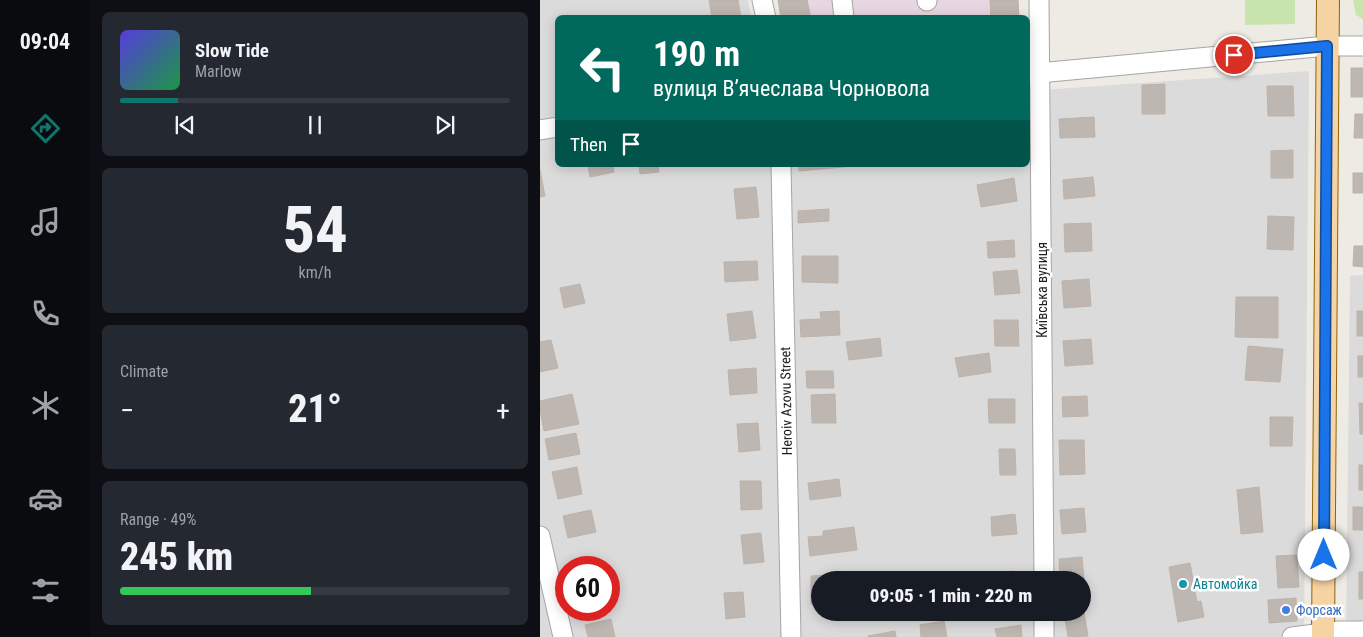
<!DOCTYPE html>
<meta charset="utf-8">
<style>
body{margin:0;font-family:"Roboto Condensed",sans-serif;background:#242831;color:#f1f3f6;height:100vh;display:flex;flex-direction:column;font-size:19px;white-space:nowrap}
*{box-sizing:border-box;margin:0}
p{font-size:16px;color:#9ea1a6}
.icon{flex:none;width:28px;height:28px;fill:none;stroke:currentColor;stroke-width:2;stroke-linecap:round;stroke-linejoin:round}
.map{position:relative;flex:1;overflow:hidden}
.drawer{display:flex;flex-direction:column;gap:12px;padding:12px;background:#0d0f14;width:450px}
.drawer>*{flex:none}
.hud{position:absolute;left:15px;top:15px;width:475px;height:152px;border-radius:8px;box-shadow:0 2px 12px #0003;background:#00695c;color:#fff;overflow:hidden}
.speed{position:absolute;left:15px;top:556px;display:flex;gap:10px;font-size:25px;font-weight:700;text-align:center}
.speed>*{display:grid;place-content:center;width:65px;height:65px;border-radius:50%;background:#171b24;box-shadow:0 2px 12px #0003;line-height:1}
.speed .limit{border:8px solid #d22;background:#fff;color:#111}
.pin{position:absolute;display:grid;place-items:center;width:42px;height:42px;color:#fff;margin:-21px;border:2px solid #fff;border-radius:50%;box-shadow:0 1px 5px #0007}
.me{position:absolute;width:55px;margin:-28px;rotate:0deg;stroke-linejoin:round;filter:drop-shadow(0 0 4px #0008)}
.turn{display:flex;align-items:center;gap:18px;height:105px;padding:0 15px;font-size:22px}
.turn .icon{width:65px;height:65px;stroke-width:2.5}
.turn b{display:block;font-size:35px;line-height:42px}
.then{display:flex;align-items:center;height:48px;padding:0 15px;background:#0003;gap:10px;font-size:19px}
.big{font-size:38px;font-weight:800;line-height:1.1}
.drawer .tile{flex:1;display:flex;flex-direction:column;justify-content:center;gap:8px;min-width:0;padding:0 18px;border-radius:8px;background:#242831}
.drawer .dial{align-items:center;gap:0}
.dial b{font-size:65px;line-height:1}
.song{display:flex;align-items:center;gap:15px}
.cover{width:60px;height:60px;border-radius:8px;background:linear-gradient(135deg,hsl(250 70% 55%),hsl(140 70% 35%))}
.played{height:5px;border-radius:2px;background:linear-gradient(90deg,#0f766e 15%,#363941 15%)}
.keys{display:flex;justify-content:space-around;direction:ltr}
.heat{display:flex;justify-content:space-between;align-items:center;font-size:28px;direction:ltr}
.charge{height:8px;border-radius:4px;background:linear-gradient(90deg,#34c759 49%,#363941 0)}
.trip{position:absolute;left:271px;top:571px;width:280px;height:50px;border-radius:25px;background:#171b24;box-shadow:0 2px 12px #0003;font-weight:800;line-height:50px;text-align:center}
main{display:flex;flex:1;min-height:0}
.tab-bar{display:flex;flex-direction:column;width:90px;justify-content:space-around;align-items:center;background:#090b0e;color:#9ea1a6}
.tab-bar .icon{width:35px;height:35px}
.tab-bar .on{color:#0f766e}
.tab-bar b{font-size:22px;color:#f1f3f6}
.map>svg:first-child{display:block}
.residential{fill:#dcdbdb;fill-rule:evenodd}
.industrial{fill:#e7d7e3}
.grass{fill:#c8e5ad}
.building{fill:#beb7b1;stroke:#bfb2a8}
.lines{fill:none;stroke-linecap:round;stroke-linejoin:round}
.minor-casing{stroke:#a5a5a5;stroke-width:21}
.major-casing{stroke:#8d640a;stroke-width:24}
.minor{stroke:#fff;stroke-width:19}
.major{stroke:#f5d3a2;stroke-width:22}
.route-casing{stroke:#114b97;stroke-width:12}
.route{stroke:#1a73e8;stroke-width:9}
.culture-dot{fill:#0f9aa8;stroke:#fff;stroke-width:2}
.shop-dot{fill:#3f7fe0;stroke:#fff;stroke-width:2}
.labels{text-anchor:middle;stroke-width:5;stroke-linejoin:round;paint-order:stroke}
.street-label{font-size:14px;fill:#1e1e1e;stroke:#fff}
.culture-label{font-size:14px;fill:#0d838f;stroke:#fff;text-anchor:start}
.shop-label{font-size:14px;fill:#366cbe;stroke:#fff;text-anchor:start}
</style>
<main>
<nav class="tab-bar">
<b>09:04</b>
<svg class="icon on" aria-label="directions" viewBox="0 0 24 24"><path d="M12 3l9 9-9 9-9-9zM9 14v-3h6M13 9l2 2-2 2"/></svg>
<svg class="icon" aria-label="music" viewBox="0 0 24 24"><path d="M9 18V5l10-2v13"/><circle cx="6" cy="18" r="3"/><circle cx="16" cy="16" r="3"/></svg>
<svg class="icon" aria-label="phone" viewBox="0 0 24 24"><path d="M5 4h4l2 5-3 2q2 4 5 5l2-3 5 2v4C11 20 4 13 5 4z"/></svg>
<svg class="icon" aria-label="climate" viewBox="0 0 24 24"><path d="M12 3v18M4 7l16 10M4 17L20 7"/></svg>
<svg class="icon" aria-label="car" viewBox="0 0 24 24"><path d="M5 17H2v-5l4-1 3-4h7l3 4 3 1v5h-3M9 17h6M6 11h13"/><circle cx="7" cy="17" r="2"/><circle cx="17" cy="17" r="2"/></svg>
<svg class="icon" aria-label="filters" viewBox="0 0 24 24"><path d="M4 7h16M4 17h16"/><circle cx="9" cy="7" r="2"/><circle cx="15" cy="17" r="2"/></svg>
</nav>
<section class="drawer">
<div class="tile">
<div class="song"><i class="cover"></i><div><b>Slow Tide</b><p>Marlow</p></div></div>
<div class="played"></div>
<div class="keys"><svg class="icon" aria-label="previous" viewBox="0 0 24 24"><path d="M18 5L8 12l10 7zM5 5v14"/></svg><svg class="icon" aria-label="pause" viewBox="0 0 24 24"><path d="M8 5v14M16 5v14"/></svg><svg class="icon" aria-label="next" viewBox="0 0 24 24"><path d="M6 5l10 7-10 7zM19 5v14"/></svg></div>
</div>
<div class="tile dial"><b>54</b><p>km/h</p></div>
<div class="tile"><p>Climate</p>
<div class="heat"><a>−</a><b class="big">21°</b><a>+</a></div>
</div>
<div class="tile"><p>Range · 49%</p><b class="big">245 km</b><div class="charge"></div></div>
</section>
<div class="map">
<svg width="823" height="637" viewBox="0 0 823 637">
<rect width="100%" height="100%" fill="#eeebe4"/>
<g class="residential">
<path d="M0,0H208L211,17L18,18V165H488V91L769,71L764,637H0ZM26,568H69V610H26ZM280,580H542V612H280Z"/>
<polygon points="823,275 823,637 806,637 810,276"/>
</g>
<polygon class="industrial" points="238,0 478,0 479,17 241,17"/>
<g class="grass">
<polygon points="705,0 755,0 755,24 705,25"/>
<polygon points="813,0 823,0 823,19 816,15"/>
</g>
<g class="building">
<polygon points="169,0 198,0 201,18 172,18"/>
<polygon points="238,0 267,0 271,18 241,18"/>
<polygon points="450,0 478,0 479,18 451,18"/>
<rect x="811" y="68" width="12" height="29"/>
<polygon points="625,84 625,114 602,114 602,85"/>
<polygon points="727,86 753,86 754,116 728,116"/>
<polygon points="815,114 823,114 823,138 814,138"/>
<polygon points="554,117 555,137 520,138 519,119"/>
<polygon points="753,150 753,178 731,178 731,151"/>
<polygon points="48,165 73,165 74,172 50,177"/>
<polygon points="99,165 118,165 119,172 100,174"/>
<polygon points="259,165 313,165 314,166 259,171"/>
<polygon points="0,170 5,196 0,197"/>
<rect x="813" y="173" width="10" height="20"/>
<polygon points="553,177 555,196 524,199 523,180"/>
<polygon points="474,178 477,201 441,207 437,185"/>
<polygon points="216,187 219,217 197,219 194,189"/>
<polygon points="289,209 289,221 258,223 258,211"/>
<polygon points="728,216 754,217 753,250 727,249"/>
<polygon points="551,223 552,251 525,252 524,224"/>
<polygon points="474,240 475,257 448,258 447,242"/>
<polygon points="814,246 823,246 823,267 813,266"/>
<polygon points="262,256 298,256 298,283 262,282"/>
<polygon points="217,261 218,280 185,282 184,262"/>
<polygon points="477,270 480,293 455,295 453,272"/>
<polygon points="549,279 551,306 524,308 522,281"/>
<polygon points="40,284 45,303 24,308 20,288"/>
<polygon points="696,297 738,297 738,338 695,337"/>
<polygon points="212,311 216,338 190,341 187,314"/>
<polygon points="299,311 300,335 261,337 260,320 281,319 280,312"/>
<rect x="817" y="311" width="6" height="25"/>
<polygon points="454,320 478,320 479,346 455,346"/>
<polygon points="340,338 342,356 309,360 306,342"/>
<polygon points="551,339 553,364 525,366 523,341"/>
<polygon points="11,340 18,368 0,372 0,342"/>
<polygon points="708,346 743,349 740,382 705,380"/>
<polygon points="449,353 451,372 419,377 415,358"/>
<rect x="818" y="356" width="5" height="21"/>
<polygon points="216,368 217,393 190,395 188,370"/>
<polygon points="266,371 293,371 294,388 267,388"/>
<polygon points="32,394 39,424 4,431 0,410 0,401"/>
<polygon points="295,394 296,423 272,423 271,395"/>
<polygon points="547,396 548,416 523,417 522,397"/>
<polygon points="448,399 475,399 475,423 449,423"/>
<polygon points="819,403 823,403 823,434 820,434"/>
<polygon points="730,417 753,417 752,446 730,446"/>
<polygon points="218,423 220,450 199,452 197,424"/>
<polygon points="36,433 40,454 9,460 5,439"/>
<polygon points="519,440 544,440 545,474 520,475"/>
<polygon points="459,449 475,449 476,475 460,475"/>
<rect x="819" y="465" width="4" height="25"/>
<polygon points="37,467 42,494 18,499 12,472"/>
<polygon points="299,479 301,496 270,500 268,483"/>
<polygon points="200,481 221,481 222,509 201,510"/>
<polygon points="719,487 723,532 701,534 697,490"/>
<rect x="813" y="507" width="10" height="23"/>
<polygon points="544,508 546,532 522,534 520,510"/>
<polygon points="51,510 56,532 28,538 23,516"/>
<polygon points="475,514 477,534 452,536 451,517"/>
<polygon points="314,527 317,550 270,556 268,537 283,536 283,531"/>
<polygon points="221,533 224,562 204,564 201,535"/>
<polygon points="757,555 759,587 738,588 736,556"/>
<polygon points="542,557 544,579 520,580 519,559"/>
<polygon points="56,560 58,568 33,568 33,565"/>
<polygon points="650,563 657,602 661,601 664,617 638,622 629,567"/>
<polygon points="474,571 474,580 450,580 449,573"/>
<rect x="819" y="572" width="4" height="27"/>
<polygon points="292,575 292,580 280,580 280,603 271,604 271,576"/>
<polygon points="203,592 205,617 186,619 184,593"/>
<polygon points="756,598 757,621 729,623 728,600"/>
<polygon points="542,602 548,636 528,637 524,612 542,612"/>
<polygon points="71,619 75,637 48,637 45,625"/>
<polygon points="404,621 407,637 381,637 380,625"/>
<polygon points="481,625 482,637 457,637 455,629"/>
<polygon points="355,631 356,637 328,637 328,636"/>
</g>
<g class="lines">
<defs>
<g id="minor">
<polyline points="222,0 226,18"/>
<polyline points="302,0 304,18"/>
<polyline points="387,0 387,1"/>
<polyline points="499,0 504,580"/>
<polyline points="488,74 787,46 823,46"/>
<polyline points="0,130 18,127"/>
<polyline points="241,165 251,637"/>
<polyline points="0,536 23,637"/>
<polyline points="504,612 504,637"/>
<polyline points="752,637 799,631 823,631"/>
</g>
<polyline id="major" points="783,637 788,0"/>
</defs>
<use href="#minor" class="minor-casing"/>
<use href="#major" class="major-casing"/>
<use href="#minor" class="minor"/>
<use href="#major" class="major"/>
</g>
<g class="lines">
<defs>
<polyline id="route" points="694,55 787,46 784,555"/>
</defs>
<use href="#route" class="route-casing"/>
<use href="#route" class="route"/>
</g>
<circle class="culture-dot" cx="643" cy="584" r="5"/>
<circle class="shop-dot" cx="746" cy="610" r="5"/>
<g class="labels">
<g class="street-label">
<text transform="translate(502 290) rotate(-90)" y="5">Київська вулиця</text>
<text transform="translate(246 401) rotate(-91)" y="5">Heroiv Azovu Street</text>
</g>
<g class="culture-label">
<text x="653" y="589">Автомойка</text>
</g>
<g class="shop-label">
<text x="756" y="615">Форсаж</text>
</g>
</g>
</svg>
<div class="speed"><div class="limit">60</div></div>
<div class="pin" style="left:694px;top:55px;background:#d93025"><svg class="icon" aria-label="arrive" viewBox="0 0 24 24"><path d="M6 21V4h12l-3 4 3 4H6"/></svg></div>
<svg class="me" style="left:784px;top:555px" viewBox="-20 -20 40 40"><circle r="19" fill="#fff"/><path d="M0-13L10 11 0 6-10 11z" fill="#1a73e8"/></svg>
<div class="trip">09:05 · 1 min · 220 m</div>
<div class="hud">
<div class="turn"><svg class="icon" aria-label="left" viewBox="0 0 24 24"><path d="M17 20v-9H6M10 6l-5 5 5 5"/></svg><div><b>190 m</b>вулиця Вʼячеслава Чорновола</div></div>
<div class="then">Then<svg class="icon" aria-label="arrive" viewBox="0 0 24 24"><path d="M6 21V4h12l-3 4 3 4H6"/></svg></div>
</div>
</div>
</main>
